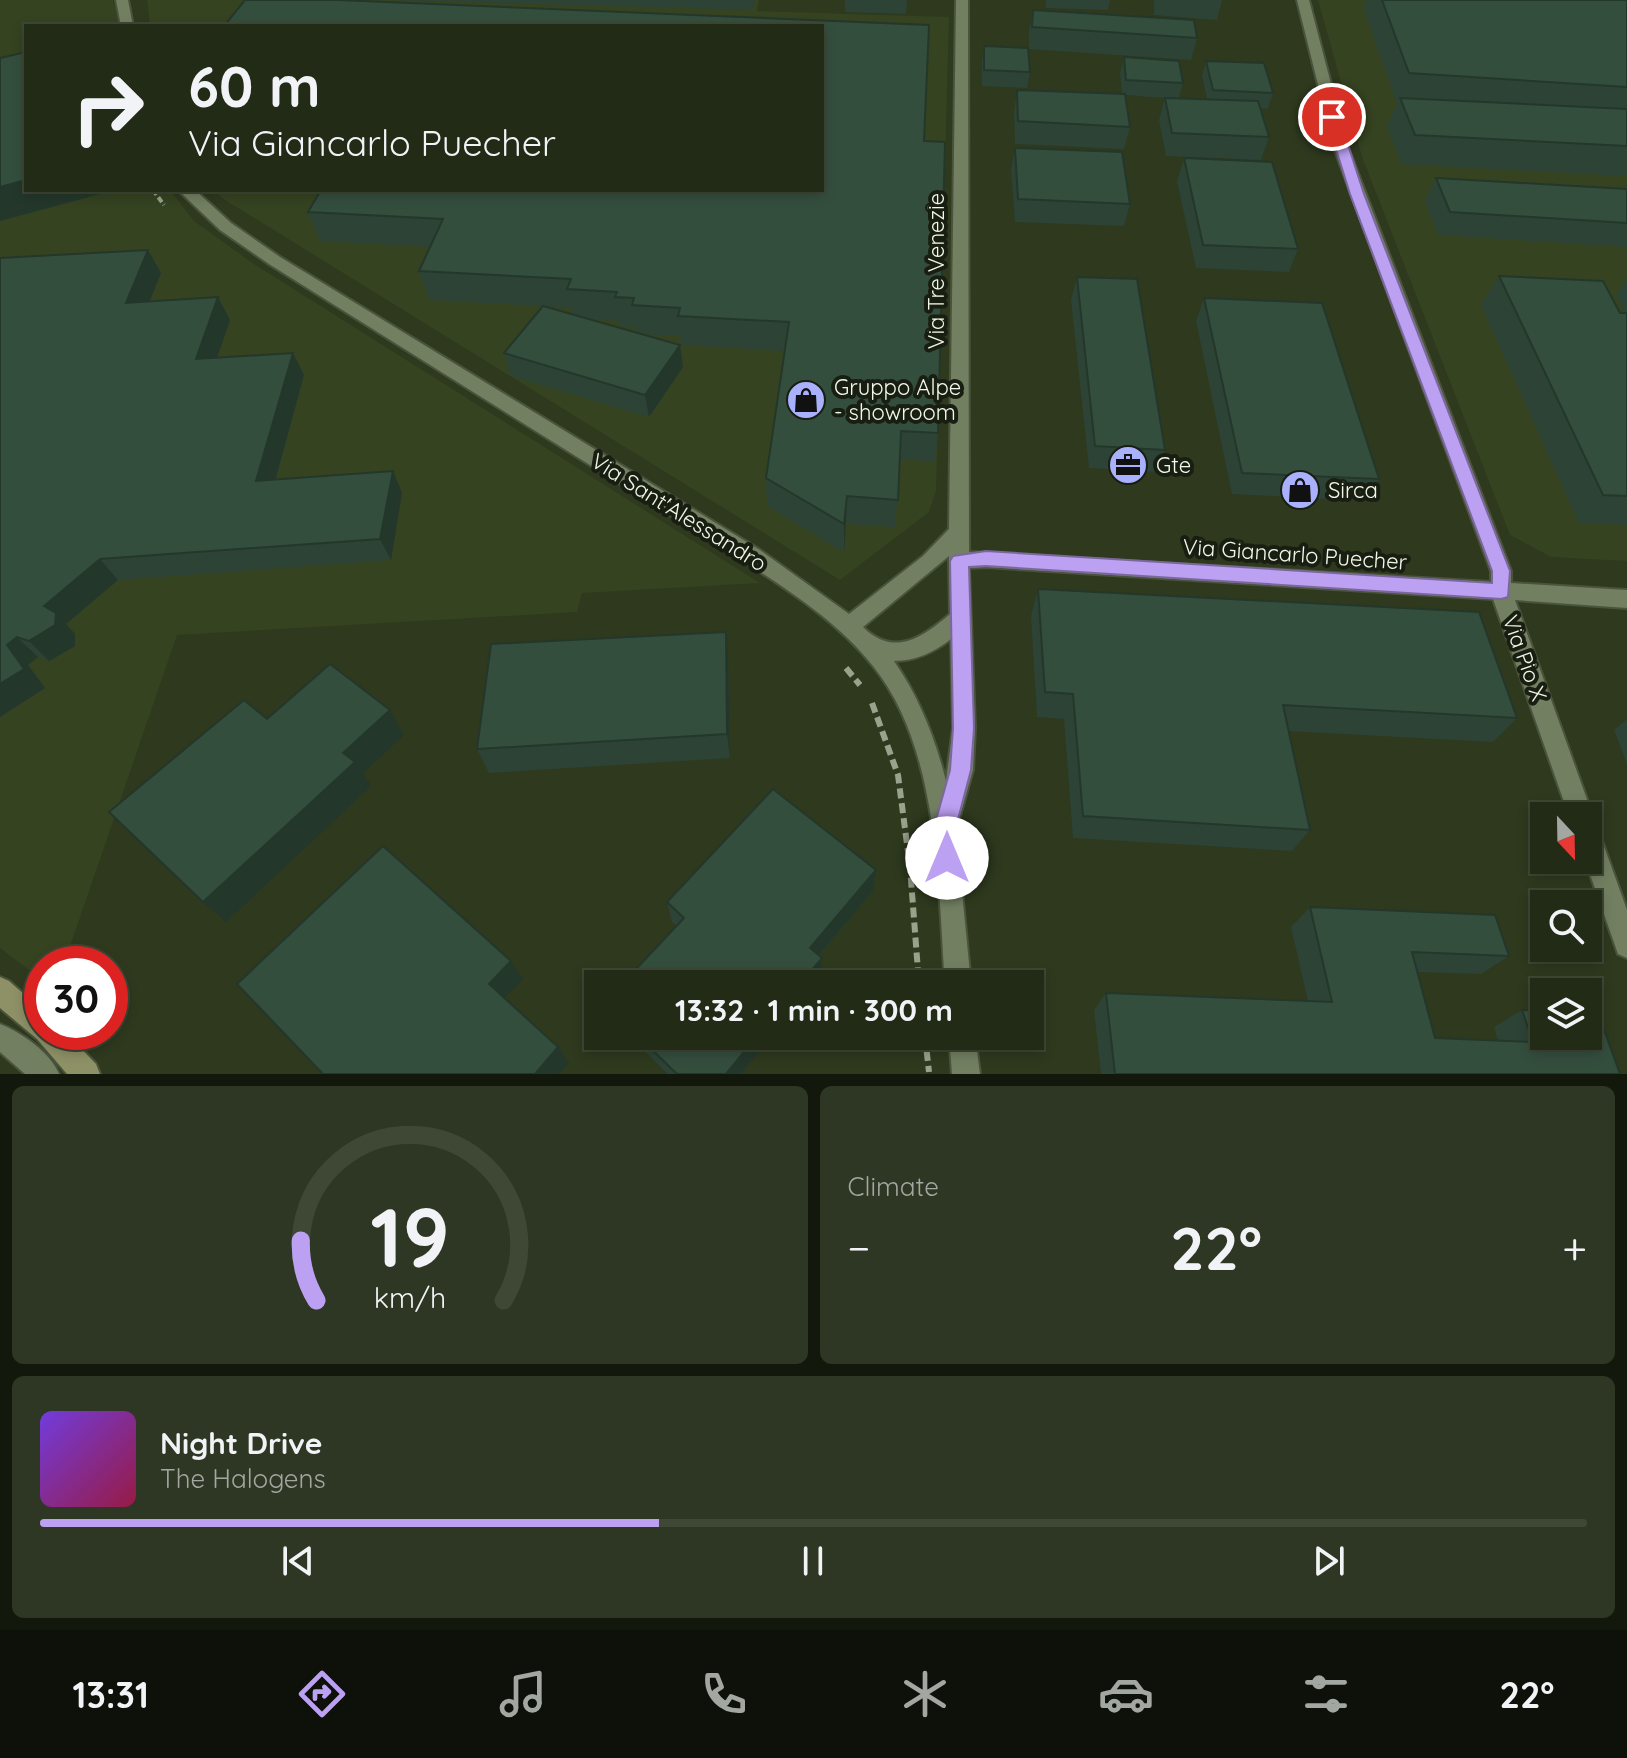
<!DOCTYPE html>
<meta charset="utf-8">
<style>
body{margin:0;font-family:Quicksand,sans-serif;background:#2e3723;color:#f1f3f6;height:100vh;display:flex;flex-direction:column;font-size:30px;white-space:nowrap}
*{box-sizing:border-box;margin:0}
p{font-size:26px;color:#a2a7a1}
.icon{flex:none;width:44px;height:44px;fill:none;stroke:currentColor;stroke-width:2;stroke-linecap:round;stroke-linejoin:round}
.map{position:relative;height:1074px;overflow:hidden}
.sheet{display:flex;flex-direction:column;gap:12px;padding:12px;background:#13180c;flex:1}
.sheet>*{flex:none}
.banner{position:absolute;left:24px;top:24px;width:800px;height:168px;border-radius:0px;box-shadow:0 4px 12px #0003,0 0 0 2px #3f4735;background:#222b16;color:#f1f3f6;overflow:hidden}
.needle{width:52px;rotate:158deg}
.fabs{position:absolute;left:1530px;top:802px;display:grid;gap:16px}
.fabs a{display:grid;place-items:center;width:72px;height:72px;border-radius:0px;background:#222b16;box-shadow:0 4px 12px #0003,0 0 0 2px #3f4735;font-size:40px}
.speed{position:absolute;left:24px;top:946px;display:flex;gap:16px;font-size:40px;font-weight:700;text-align:center}
.speed>*{display:grid;place-content:center;width:104px;height:104px;border-radius:50%;background:#222b16;box-shadow:0 4px 12px #0003,0 0 0 2px #3f4735;line-height:1}
.speed .limit{border:12px solid #d22;background:#fff;color:#111}
.pin{position:absolute;display:grid;place-items:center;width:68px;height:68px;color:#fff;margin:-34px;border:4px solid #fff;border-radius:50%;box-shadow:0 2px 8px #0007}
.me{position:absolute;width:88px;margin:-44px;rotate:0deg;stroke-linejoin:round;filter:drop-shadow(0 0 6px #0008)}
.turn{display:flex;align-items:center;gap:28px;height:168px;padding:0 32px;font-size:36px}
.turn .icon{width:104px;height:104px;stroke-width:2.5}
.turn b{display:block;font-size:56px;line-height:68px}
.big{font-size:60px;font-weight:700;line-height:1.1}
.sheet .card{flex:1;display:flex;flex-direction:column;justify-content:center;gap:12px;min-width:0;padding:0 28px;border-radius:12px;background:#2e3723}
.sheet .dial{align-items:center;gap:0}
.dial svg{height:208px;overflow:visible;fill:none;stroke:#3f4735;stroke-width:7;stroke-linecap:round;text-anchor:middle}
.dial text{fill:#f1f3f6;stroke:none}
.song{display:flex;align-items:center;gap:24px}
.cover{width:96px;height:96px;border-radius:12px;background:linear-gradient(135deg,hsl(260 70% 55%),hsl(340 70% 35%))}
.played{height:8px;border-radius:4px;background:linear-gradient(90deg,#bca0f2 40%,#3f4735 40%)}
.keys{display:flex;justify-content:space-around;direction:ltr}
.heat{display:flex;justify-content:space-between;align-items:center;font-size:44px;direction:ltr}
.sheet .tiles{flex:1;display:grid;gap:12px;grid-template-columns:1fr 1fr}
.card:last-child{grid-column:span 2}
.trip{position:absolute;left:584px;top:970px;width:460px;height:80px;border-radius:0px;background:#222b16;box-shadow:0 4px 12px #0003,0 0 0 2px #3f4735;font-weight:700;line-height:80px;text-align:center}
.dock{display:flex;height:128px;justify-content:space-around;align-items:center;background:#0e1109;color:#a2a7a1}
.dock .icon{width:56px;height:56px}
.dock .on{color:#bca0f2}
.dock b{font-size:36px;color:#f1f3f6}
.map>svg:first-child{display:block}
.built{fill:#354321}
.lines{fill:none;stroke-linecap:round;stroke-linejoin:round}
.minor-casing{stroke:#4a543c;stroke-width:4}
.secondary-casing{stroke:#4a543c;stroke-width:4}
.path-far1{stroke:#99a28c;stroke-width:4;stroke-dasharray:6 3;stroke-linecap:butt}
.path{stroke:#99a28c;stroke-width:6;stroke-dasharray:10 5;stroke-linecap:butt}
.minor{fill:#727f61;fill-rule:evenodd}
.secondary{fill:#8e9166;fill-rule:evenodd}
.wall{fill:#2d4335;fill-rule:evenodd}
.shaded-wall{fill:#24372b}
.building{fill:#344e3e;stroke:#24372b;stroke-width:2}
.route{fill:#bca0f2;stroke:#7a689d;stroke-width:2}
.labels{text-anchor:middle;stroke-width:8;stroke-linejoin:round;paint-order:stroke}
.street-label{font-size:22px;fill:#f0f8e7;stroke:#191e12}
.poi-label{font-size:22px;fill:#f0f8e7;stroke:#191e12;text-anchor:start}
</style>
<div class="map">
<svg width="1627" height="1074" viewBox="0 0 1627 1074">
<rect width="100%" height="100%" fill="#2e391e"/>
<g class="built">
<polygon points="0,0 113,0 120,26 26,26 26,190 170,190 194,221 251,262 760,583 582,593 577,612 177,635 64,964 42,964 42,980 0,948"/>
<polygon points="147,0 759,0 757,11 949,17 936,491 929,512 840,580 222,198 215,190 822,190 822,26 150,26"/>
<polygon points="1318,0 1627,0 1627,561 1551,557 1510,535 1362,157"/>
</g>
<g class="lines">
<defs>
<g id="minor">
<polygon points="116,0 128,0 133,26 121,26"/>
<path d="M956,0H968L969,552L1491,582V571L1333,145L1297,0H1309L1347,145L1511,571V583L1627,590V608L1515,600L1593,816L1589,824L1597,827L1627,910V958L1618,954L1585,860H1588V816H1569L1493,599L986,567L969,568L975,728L973,770L956,830L971,984H945C938,883 939,748 873,666C839,623 791,592 745,562L269,264L220,230L178,190H195L231,223L280,257L760,550L849,614L923,556L949,529ZM949,556L950,614C923,637 894,658 863,627ZM951,639L953,728L946,781C935,738 919,697 894,661C916,661 934,652 951,639Z"/>
<path d="M0,1024C22,1033 50,1052 59,1074H25L0,1052Z"/>
<polygon points="949,1036 975,1036 980,1074 952,1074"/>
</g>
<polygon id="secondary" points="0,977 9,981 42,1010 42,1032 65,1032 96,1064 100,1074 67,1074 37,1039 0,1008"/>
</defs>
<use href="#minor" class="minor-casing"/>
<use href="#secondary" class="secondary-casing"/>
<polyline class="path-far1" points="153,190 164,205"/>
<g class="path">
<polyline points="846,668 860,685"/>
<polyline points="872,703 898,775 910,867 919,984"/>
<polyline points="925,1036 929,1072"/>
</g>
<use href="#minor" class="minor"/>
<use href="#secondary" class="secondary"/>
</g>
<g class="wall">
<polygon points="389,0 755,0 752,10"/>
<polygon points="845,0 907,0 906,14 845,12"/>
<polygon points="1046,0 1110,0 1108,10 1046,8"/>
<polygon points="1154,0 1222,0 1217,20 1154,15"/>
<polygon points="1367,0 1627,0 1627,176 1401,164 1387,126 1398,101 1396,101 1364,9"/>
<polygon points="1033,10 1197,38 1191,60 1029,49 1029,31"/>
<polygon points="984,46 1030,72 1027,88 982,86 982,61"/>
<polygon points="1124,57 1183,83 1179,98 1207,99 1202,76 1206,61 1273,93 1268,109 1260,108 1269,137 1261,160 1166,156 1159,120 1165,98 1125,95 1130,127 1124,149 1015,144 1014,112 1017,90 1122,94 1120,73"/>
<path d="M924,141L938,433L935,462L900,459L895,527L846,524L844,552L767,506L766,478L785,351L682,345L680,336L643,334L680,345L683,367L649,417L511,376L504,353L543,306L429,300L419,271L430,247L320,241L308,212L320,192L301,190H822ZM544,306L571,308L573,315ZM588,319L619,321L620,326L636,327L637,333Z"/>
<polygon points="1015,148 1130,204 1124,226 1015,222 1011,170"/>
<polygon points="1184,158 1298,249 1289,272 1196,268 1177,181"/>
<polygon points="1436,178 1627,189 1627,247 1438,235 1425,201"/>
<polygon points="148,250 161,273 150,301 230,320 217,357 304,375 276,479 402,493 391,560 118,580 66,624 75,634 75,646 49,661 38,657 28,665 45,688 0,717 0,258"/>
<polygon points="1499,276 1620,313 1626,313 1616,295 1627,280 1627,525 1579,523 1481,305"/>
<polygon points="1077,277 1165,450 1157,472 1089,468 1071,300"/>
<polygon points="1204,298 1379,479 1365,501 1232,494 1196,321"/>
<polygon points="1038,589 1517,718 1493,742 1288,731 1310,830 1292,851 1073,838 1064,719 1037,717 1031,616"/>
<polygon points="728,658 730,758 489,773 477,749"/>
<polygon points="1627,719 1627,764 1614,730"/>
<polygon points="876,870 873,891 819,956 821,976 815,984 622,984 676,925 672,922 667,902"/>
<polygon points="1310,907 1509,956 1481,974 1417,972 1435,1038 1498,1040 1494,1027 1522,1010 1620,1074 1101,1074 1094,1010 1106,993 1308,1001 1291,927"/>
<polygon points="629,1036 772,1036 741,1074 668,1074"/>
</g>
<g class="shaded-wall">
<polygon points="26,180 26,190 99,190 100,194 0,221 0,187"/>
<polygon points="148,250 161,273 140,325 126,303"/>
<polygon points="218,297 230,320 209,381 196,359"/>
<polygon points="680,345 683,367 649,417 645,395"/>
<polygon points="293,353 304,375 269,503 256,481"/>
<polygon points="393,471 402,493 391,560 380,539"/>
<polygon points="847,496 846,524 844,552 844,524"/>
<polygon points="100,559 118,580 66,624 75,634 75,646 49,661 29,641 44,606"/>
<polygon points="726,632 728,658 730,758 727,734"/>
<polygon points="17,637 38,657 28,665 45,688 0,717 0,684 7,645"/>
<polygon points="390,710 404,735 363,773 371,786 226,922 203,902 343,753"/>
<polygon points="876,870 873,891 810,966 810,948"/>
<polygon points="822,958 821,976 815,984 800,984"/>
<polygon points="511,961 523,979 502,1001 489,984"/>
<polygon points="757,1036 772,1036 741,1074 726,1074"/>
<polygon points="558,1047 569,1063 559,1074 535,1074"/>
</g>
<g class="building">
<polygon points="245,0 338,0 929,25 924,141 945,142 938,433 901,431 898,500 847,496 844,524 766,478 789,322 678,316 680,308 632,305 634,298 615,297 617,292 567,289 571,279 419,271 443,219 308,212 321,190 822,190 822,26 224,26"/>
<polygon points="1382,0 1627,0 1627,87 1409,73"/>
<polygon points="1033,10 1194,20 1197,38 1032,27"/>
<polygon points="984,46 1028,48 1030,72 984,70"/>
<polygon points="26,52 26,180 0,187 0,58"/>
<polygon points="1124,57 1179,61 1183,83 1126,80"/>
<polygon points="1206,61 1264,63 1273,93 1213,90"/>
<polygon points="1017,90 1125,94 1130,127 1018,121"/>
<polygon points="1165,98 1258,101 1269,137 1172,133"/>
<polygon points="1400,98 1627,109 1627,146 1415,135"/>
<polygon points="1015,148 1122,152 1130,204 1018,199"/>
<polygon points="1184,158 1272,162 1298,249 1203,245"/>
<polygon points="1436,178 1627,189 1627,223 1450,212"/>
<polygon points="148,250 126,303 218,297 196,359 293,353 256,481 393,471 380,539 100,559 44,606 56,613 55,625 29,641 17,637 7,645 24,669 0,684 0,258"/>
<polygon points="1499,276 1603,281 1620,313 1627,313 1627,496 1603,495"/>
<polygon points="1077,277 1137,279 1165,450 1095,446"/>
<polygon points="1204,298 1322,303 1379,479 1242,473"/>
<polygon points="543,306 680,345 645,395 504,353"/>
<polygon points="1038,589 1479,612 1517,718 1283,705 1310,830 1083,816 1073,694 1045,692"/>
<polygon points="726,632 727,734 477,749 491,644"/>
<polygon points="330,664 390,710 343,753 355,762 203,902 109,812 244,700 267,719"/>
<polygon points="773,789 876,870 810,948 822,958 800,984 622,984 684,918 667,902"/>
<polygon points="383,846 511,961 489,984 558,1047 535,1074 323,1074 237,984"/>
<polygon points="1310,907 1495,915 1509,956 1412,952 1435,1038 1533,1042 1522,1010 1544,1011 1544,1036 1588,1036 1588,1013 1598,1013 1620,1074 1115,1074 1106,993 1332,1002"/>
<polygon points="638,1036 757,1036 726,1074 677,1074"/>
</g>
<polygon class="route" points="1332,113 1339,117 1364,194 1510,571 1508,597 1501,599 986,566 969,567 974,728 971,770 956,827 958,858 955,866 947,869 939,866 934,827 950,770 953,728 950,561 953,556 986,551 1492,583 1492,571 1350,194 1326,117"/>
<defs>
<symbol id="shop-disc" viewBox="-11 -11 22 22"><circle r="9.5" fill="#a9b0fc" stroke="#191e12"/><path d="M-5-2.5h2.3a2.7 3.5 0 0 1 5.4 0H5L5.5 6h-11ZM-1.5-2.5h3a1.5 2.3 0 0 0-3 0Z" fill="#111"/></symbol>
<symbol id="office-disc" viewBox="-11 -11 22 22"><circle r="9.5" fill="#a9b0fc" stroke="#191e12"/><path d="M-6-3h4V-5.5h4V-3h4V5H-6ZM-1-4.5V-3h2v-1.5ZM-6 0V1H6V0Z" fill="#111"/></symbol>
</defs>
<g fill-rule="evenodd">
<use href="#shop-disc" x="784" y="378" width="44" height="44"/>
<use href="#office-disc" x="1106" y="443" width="44" height="44"/>
<use href="#shop-disc" x="1278" y="468" width="44" height="44"/>
</g>
<g class="labels">
<g class="street-label">
<text transform="translate(936 271) rotate(-90)" y="8">Via Tre Venezie</text>
<text transform="translate(679 512) rotate(32)" y="8">Via Sant'Alessandro</text>
<text transform="translate(1295 554) rotate(4)" y="8">Via Giancarlo Puecher</text>
<text transform="translate(1525 658) rotate(70)" y="8">Via Pio X</text>
</g>
<g class="poi-label">
<text x="834" y="395">Gruppo Alpe<tspan x="834" dy="25">- showroom</tspan></text>
<text x="1156" y="473">Gte</text>
<text x="1328" y="498">Sirca</text>
</g>
</g>
</svg>
<div class="fabs">
<a><svg class="needle" viewBox="-14 -14 28 28"><path d="M0-13l5 13h-10z" fill="#e53935"/><path d="M0 13l5-13h-10z" fill="#a2a7a1"/></svg></a>
<a><svg class="icon" aria-label="search" viewBox="0 0 24 24"><circle cx="10" cy="10" r="6"/><path d="M15 15l6 6"/></svg></a>
<a><svg class="icon" aria-label="layers" viewBox="0 0 24 24"><path d="M12 4l9 5-9 5-9-5zM3 14l9 5 9-5"/></svg></a>
</div>
<div class="speed"><div class="limit">30</div></div>
<div class="pin" style="left:1332px;top:117px;background:#d93025"><svg class="icon" aria-label="arrive" viewBox="0 0 24 24"><path d="M6 21V4h12l-3 4 3 4H6"/></svg></div>
<svg class="me" style="left:947px;top:858px" viewBox="-20 -20 40 40"><circle r="19" fill="#fff"/><path d="M0-13L10 11 0 6-10 11z" fill="#bca0f2"/></svg>
<div class="trip">13:32 · 1 min · 300 m</div>
<div class="banner">
<div class="turn"><svg class="icon" aria-label="right" viewBox="0 0 24 24"><path d="M7 20v-9h11M14 6l5 5-5 5"/></svg><div><b>60 m</b>Via Giancarlo Puecher</div></div>
</div>
</div>
<section class="sheet">
<div class="tiles">
<div class="card dial"><svg viewBox="0 0 100 80">
<path d="M14 69A42 42 0 1 1 86 69"/>
<path d="M14 69A42 42 0 0 1 8 46" stroke="#bca0f2"/>
<text x="50" y="56" font-size="32" font-weight="700">19</text>
<text x="50" y="72" font-size="11">km/h</text>
</svg></div>
<div class="card"><p>Climate</p>
<div class="heat"><a>−</a><b class="big">22°</b><a>+</a></div>
</div>
<div class="card">
<div class="song"><i class="cover"></i><div><b>Night Drive</b><p>The Halogens</p></div></div>
<div class="played"></div>
<div class="keys"><svg class="icon" aria-label="previous" viewBox="0 0 24 24"><path d="M18 5L8 12l10 7zM5 5v14"/></svg><svg class="icon" aria-label="pause" viewBox="0 0 24 24"><path d="M8 5v14M16 5v14"/></svg><svg class="icon" aria-label="next" viewBox="0 0 24 24"><path d="M6 5l10 7-10 7zM19 5v14"/></svg></div>
</div>
</div>
</section>
<nav class="dock">
<b>13:31</b>
<svg class="icon on" aria-label="directions" viewBox="0 0 24 24"><path d="M12 3l9 9-9 9-9-9zM9 14v-3h6M13 9l2 2-2 2"/></svg>
<svg class="icon" aria-label="music" viewBox="0 0 24 24"><path d="M9 18V5l10-2v13"/><circle cx="6" cy="18" r="3"/><circle cx="16" cy="16" r="3"/></svg>
<svg class="icon" aria-label="phone" viewBox="0 0 24 24"><path d="M5 4h4l2 5-3 2q2 4 5 5l2-3 5 2v4C11 20 4 13 5 4z"/></svg>
<svg class="icon" aria-label="climate" viewBox="0 0 24 24"><path d="M12 3v18M4 7l16 10M4 17L20 7"/></svg>
<svg class="icon" aria-label="car" viewBox="0 0 24 24"><path d="M5 17H2v-5l4-1 3-4h7l3 4 3 1v5h-3M9 17h6M6 11h13"/><circle cx="7" cy="17" r="2"/><circle cx="17" cy="17" r="2"/></svg>
<svg class="icon" aria-label="filters" viewBox="0 0 24 24"><path d="M4 7h16M4 17h16"/><circle cx="9" cy="7" r="2"/><circle cx="15" cy="17" r="2"/></svg>
<b>22°</b>
</nav>
